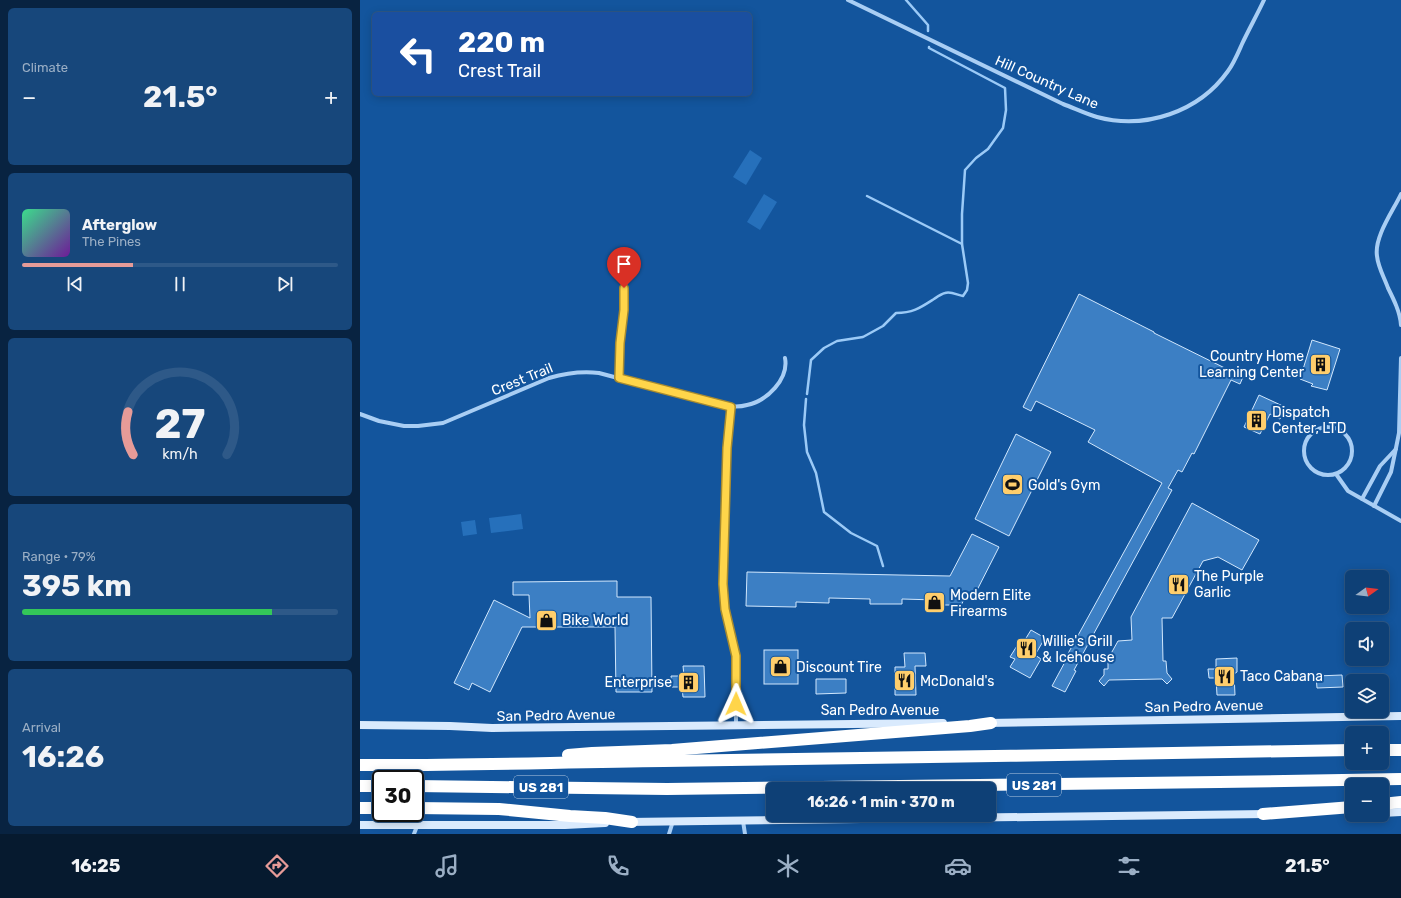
<!DOCTYPE html>
<meta charset="utf-8">
<style>
body{margin:0;font-family:Rubik,sans-serif;background:#17477b;color:#f1f3f6;height:100vh;display:flex;flex-direction:column;font-size:15px;white-space:nowrap}
*{box-sizing:border-box;margin:0}
p{font-size:13px;color:#9bafc5}
.icon{flex:none;width:22px;height:22px;fill:none;stroke:currentColor;stroke-width:2;stroke-linecap:round;stroke-linejoin:round}
.map{position:relative;flex:1;overflow:hidden}
.side{display:flex;flex-direction:column;gap:8px;padding:8px;background:#082341;width:360px}
.side>*{flex:none}
.hud{position:absolute;left:12px;top:12px;width:380px;height:84px;border-radius:6px;box-shadow:0 2px 10px #0003,0 0 0 1px #2e5988;background:#1a4fa0;color:#fff;overflow:hidden}
.needle{width:26px;rotate:75deg}
.controls{position:absolute;left:985px;top:570px;display:grid;gap:8px}
.controls a{display:grid;place-items:center;width:44px;height:44px;border-radius:6px;background:#0e4076;box-shadow:0 2px 10px #0003,0 0 0 1px #2e5988;font-size:20px}
.speed{position:absolute;left:12px;top:770px;display:flex;gap:8px;font-size:20px;font-weight:700;text-align:center}
.speed>*{display:grid;place-content:center;width:52px;height:52px;border-radius:50%;background:#0e4076;box-shadow:0 2px 10px #0003,0 0 0 1px #2e5988;line-height:1}
.speed .limit{border:2px solid #111;border-radius:6px;background:#fff;color:#111}
.pin{position:absolute;display:grid;place-items:center;width:34px;height:34px;color:#fff;margin:-41px -17px;border-radius:50% 50% 50% 0;rotate:-45deg;box-shadow:0 0 4px #0007}
.pin .icon{rotate:45deg}
.me{position:absolute;width:44px;margin:-22px;rotate:1deg;stroke-linejoin:round;filter:drop-shadow(0 0 3px #0008)}
.turn{display:flex;align-items:center;gap:14px;height:84px;padding:0 20px;font-size:18px}
.turn .icon{width:52px;height:52px;stroke-width:2.5}
.turn b{display:block;font-size:28px;line-height:34px}
.big{font-size:30px;font-weight:700;line-height:1.1}
.side .tile{flex:1;display:flex;flex-direction:column;justify-content:center;gap:6px;min-width:0;padding:0 14px;border-radius:6px;background:#17477b}
.side .dial{align-items:center;gap:0}
.dial svg{height:104px;overflow:visible;fill:none;stroke:#2e5988;stroke-width:7;stroke-linecap:round;text-anchor:middle}
.dial text{fill:#f1f3f6;stroke:none}
.song{display:flex;align-items:center;gap:12px}
.cover{width:48px;height:48px;border-radius:6px;background:linear-gradient(135deg,hsl(150 70% 55%),hsl(280 70% 35%))}
.played{height:4px;border-radius:2px;background:linear-gradient(90deg,#e69b98 35%,#2e5988 35%)}
.keys{display:flex;justify-content:space-around;direction:ltr}
.heat{display:flex;justify-content:space-between;align-items:center;font-size:22px;direction:ltr}
.charge{height:6px;border-radius:3px;background:linear-gradient(90deg,#34c759 79%,#2e5988 0)}
.trip{position:absolute;left:406px;top:782px;width:230px;height:40px;border-radius:6px;background:#0e4076;box-shadow:0 2px 10px #0003,0 0 0 1px #2e5988;font-weight:700;line-height:40px;text-align:center}
.dock{display:flex;height:64px;justify-content:space-around;align-items:center;background:#061a2f;color:#9bafc5}
.dock .icon{width:28px;height:28px}
.dock .selected{color:#e69b98}
.dock b{font-size:18px;color:#f1f3f6}
main{display:flex;flex:1;min-height:0}
.map>svg:first-child{display:block}
.green{fill:#2670bb}
.lines{fill:none;stroke-linecap:round;stroke-linejoin:round}
.stream{stroke:#9bcaf7;stroke-width:2.5}
.building{fill:#3c7fc4;stroke:#d1e7fd}
.street{stroke:#a9cef4;stroke-width:4}
.secondary{stroke:#d9eafd;stroke-width:8}
.highway{stroke:#fff;stroke-width:12}
.route-casing{stroke:#a68a30;stroke-width:10}
.route{stroke:#ffd54a;stroke-width:7}
.labels{text-anchor:middle;stroke-width:4;stroke-linejoin:round;paint-order:stroke}
.shield{fill:#13559d;stroke:#b8cce2;stroke-width:1}
.shield-label{font-size:13px;font-weight:bold;fill:#fff}
.street-label{font-size:14px;fill:#fff;stroke:#13559d}
.poi-label{font-size:14px;fill:#fff;stroke:#13559d;text-anchor:start}
</style>
<main>
<section class="side">
<div class="tile"><p>Climate</p>
<div class="heat"><a>−</a><b class="big">21.5°</b><a>+</a></div>
</div>
<div class="tile">
<div class="song"><i class="cover"></i><div><b>Afterglow</b><p>The Pines</p></div></div>
<div class="played"></div>
<div class="keys"><svg class="icon" aria-label="previous" viewBox="0 0 24 24"><path d="M18 5L8 12l10 7zM5 5v14"/></svg><svg class="icon" aria-label="pause" viewBox="0 0 24 24"><path d="M8 5v14M16 5v14"/></svg><svg class="icon" aria-label="next" viewBox="0 0 24 24"><path d="M6 5l10 7-10 7zM19 5v14"/></svg></div>
</div>
<div class="tile dial"><svg viewBox="0 0 100 80">
<path d="M14 69A42 42 0 1 1 86 69"/>
<path d="M14 69A42 42 0 0 1 10 36" stroke="#e69b98"/>
<text x="50" y="56" font-size="32" font-weight="700">27</text>
<text x="50" y="72" font-size="11">km/h</text>
</svg></div>
<div class="tile"><p>Range · 79%</p><b class="big">395 km</b><div class="charge"></div></div>
<div class="tile"><p>Arrival</p><b class="big">16:26</b></div>
</section>
<div class="map">
<svg width="1041" height="834" viewBox="0 0 1041 834">
<rect width="100%" height="100%" fill="#13559d"/>
<g class="green">
<polygon points="390,150 402,158 386,185 373,177"/>
<polygon points="404,194 417,202 400,230 387,222"/>
<polygon points="161,514 163,529 131,533 129,518"/>
<polygon points="115,520 117,534 103,536 101,522"/>
</g>
<g class="lines">
<g class="stream">
<polyline points="546,0 568,25 568,31"/>
<polyline points="507,196 602,244"/>
<path d="M447,394L451,360L464,348L477,341L503,337L523,326L536,313C553,313 560,308 574,299C577,297 581,294 585,293C591,291 597,295 603,296L607,290L608,283L602,244V214L605,170L616,158L628,149L643,128L646,110L645,88L569,48V47"/>
<polyline points="446,399 444,425 447,452 456,473 464,512 491,533 517,546 523,566"/>
</g>
</g>
<g class="building">
<polygon points="719,294 794,332 794,333 883,377 880,384 871,380 834,454 832,453 822,472 818,470 808,488 812,490 714,670 716,671 705,692 692,686 706,660 705,659 802,483 728,442 735,430 676,401 671,411 663,407"/>
<polygon points="952,340 980,349 967,390 951,386 953,384 940,379"/>
<polygon points="899,395 925,407 920,419 910,414 900,434 884,427"/>
<polygon points="656,434 691,452 649,536 615,519"/>
<polygon points="832,503 899,540 882,570 858,557 843,561 812,618 802,618 803,661 806,661 807,673 812,679 807,684 802,679 749,680 744,686 739,681 744,675 744,669 748,669 748,659 758,641 772,640 771,617"/>
<polygon points="612,534 639,547 613,598 607,595 601,605 576,605 576,600 542,599 542,604 510,604 510,599 469,598 469,603 436,602 436,607 386,606 387,572 590,576"/>
<polygon points="257,581 257,597 291,597 292,692 256,692 255,627 162,627 130,692 112,683 109,690 94,683 134,600 170,618 169,595 153,595 153,582"/>
<polygon points="671,630 685,638 675,655 681,659 670,678 650,667 655,659 650,657 660,641 663,643"/>
<rect x="404" y="650" width="34" height="34"/>
<polygon points="544,653 565,653 566,666 555,666 556,695 535,695 535,667 545,667"/>
<polygon points="877,658 877,672 874,674 875,695 857,695 856,678 849,678 848,669 856,669 856,659"/>
<polygon points="323,666 344,666 345,697 323,697 322,687 312,687 311,676 324,676"/>
<polygon points="982,675 983,687 957,688 956,676"/>
<polygon points="456,679 486,679 486,693 456,694"/>
</g>
<g class="lines">
<g class="street">
<path d="M488,0L703,104C714,108 726,114 737,117C785,130 839,112 868,71C874,63 878,53 882,44C889,29 897,15 904,0"/>
<path d="M1041,194C1033,211 1014,237 1017,256C1018,267 1024,277 1028,288C1034,300 1040,312 1041,325"/>
<polyline points="259,378 260,343 264,310 266,265"/>
<polyline points="371,407 367,448 363,584 365,609 376,656 376,725"/>
<path d="M0,414L19,421L44,426H58L83,423L189,378C206,373 221,371 239,373L356,404C367,406 377,408 387,405C407,401 429,379 425,358"/>
<circle cx="968" cy="451" r="24"/>
<polyline points="976,474 988,491 1041,521"/>
<polyline points="1002,499 1020,466 1036,449"/>
<polyline points="1014,506 1031,472 1036,448 1039,433 1041,358"/>
<polyline points="383,821 385,834"/>
<polyline points="54,834 57,826"/>
<polyline points="309,834 313,821"/>
</g>
<g class="secondary">
<polyline points="627,723 1041,716"/>
<polyline points="0,725 90,726 132,728 583,723"/>
<polyline points="1022,813 1041,812"/>
<polyline points="267,822 907,814"/>
<polyline points="0,825 205,825 245,823"/>
</g>
<g class="highway">
<polyline points="1022,750 1041,750"/>
<polyline points="208,755 232,753 312,750 610,726 631,723"/>
<path d="M0,765C101,766 203,762 304,761C533,758 763,754 992,750"/>
<polyline points="0,786 21,786"/>
<polyline points="55,786 307,789 859,782 1041,779"/>
<polyline points="1022,804 1041,802"/>
<polyline points="0,808 21,808"/>
<polyline points="55,808 139,809 210,816 245,818 272,822"/>
<polyline points="903,814 992,807"/>
</g>
</g>
<g class="lines">
<defs>
<polyline id="route" points="264,288 264,310 260,343 259,378 371,407 367,448 363,584 365,609 376,656 376,704"/>
</defs>
<use href="#route" class="route-casing"/>
<use href="#route" class="route"/>
</g>
<defs>
<symbol id="building-square" viewBox="-11 -11 22 22"><rect x="-9" y="-9" width="18" height="18" rx="4" fill="#ffce6c" stroke="#13559d"/><path d="M-4-6H4V6H1V3H-1V6H-4ZM-2.5-4.3h1.7v1.8h-1.7ZM.8-4.3h1.7v1.8H.8ZM-2.5-1h1.7V.8h-1.7ZM.8-1h1.7V.8H.8Z" fill="#111"/></symbol>
<symbol id="stadium-square" viewBox="-11 -11 22 22"><rect x="-9" y="-9" width="18" height="18" rx="4" fill="#ffce6c" stroke="#13559d"/><path d="M0-5a6.5 5 0 1 0 0 10a6.5 5 0 1 0 0-10ZM-3.5-1.8h7v3.6h-7Z" fill="#111"/></symbol>
<symbol id="restaurant-square" viewBox="-11 -11 22 22"><rect x="-9" y="-9" width="18" height="18" rx="4" fill="#ffce6c" stroke="#13559d"/><path d="M-5-6h1v4h1v-4h1v4h1v-4h1v5L-1.5 .5V6h-2V.5L-5-1ZM5-6V6H3V1.5H1.5Q1.5-4 5-6Z" fill="#111"/></symbol>
<symbol id="shop-square" viewBox="-11 -11 22 22"><rect x="-9" y="-9" width="18" height="18" rx="4" fill="#ffce6c" stroke="#13559d"/><path d="M-5-2.5h2.3a2.7 3.5 0 0 1 5.4 0H5L5.5 6h-11ZM-1.5-2.5h3a1.5 2.3 0 0 0-3 0Z" fill="#111"/></symbol>
</defs>
<g fill-rule="evenodd">
<use href="#building-square" x="948" y="352" width="25" height="25"/>
<use href="#building-square" x="884" y="408" width="25" height="25"/>
<use href="#stadium-square" x="640" y="472" width="25" height="25"/>
<use href="#restaurant-square" x="806" y="572" width="25" height="25"/>
<use href="#shop-square" x="562" y="590" width="25" height="25"/>
<use href="#shop-square" x="174" y="608" width="25" height="25"/>
<use href="#restaurant-square" x="654" y="636" width="25" height="25"/>
<use href="#shop-square" x="408" y="654" width="25" height="25"/>
<use href="#restaurant-square" x="852" y="664" width="25" height="25"/>
<use href="#restaurant-square" x="532" y="668" width="25" height="25"/>
<use href="#building-square" x="316" y="670" width="25" height="25"/>
</g>
<g class="labels">
<g class="shield">
<rect x="647" y="774" width="54" height="22" rx="3"/>
<rect x="154" y="776" width="54" height="22" rx="3"/>
</g>
<g class="shield-label">
<text x="674" y="790">US 281</text>
<text x="181" y="792">US 281</text>
</g>
<g class="street-label">
<text transform="translate(687 82) rotate(24)" y="5">Hill Country Lane</text>
<text transform="translate(162 379) rotate(-22)" y="5">Crest Trail</text>
<text transform="translate(844 706) rotate(-1)" y="5">San Pedro Avenue</text>
<text x="520" y="715">San Pedro Avenue</text>
<text transform="translate(196 715) rotate(-1)" y="5">San Pedro Avenue</text>
</g>
<g class="poi-label">
<text x="944" y="361" text-anchor="end">Country Home<tspan x="944" dy="16">Learning Center</tspan></text>
<text x="912" y="417">Dispatch<tspan x="912" dy="16">Center, LTD</tspan></text>
<text x="668" y="490">Gold's Gym</text>
<text x="834" y="581">The Purple<tspan x="834" dy="16">Garlic</tspan></text>
<text x="590" y="600">Modern Elite<tspan x="590" dy="16">Firearms</tspan></text>
<text x="202" y="625">Bike World</text>
<text x="682" y="646">Willie's Grill<tspan x="682" dy="16">&amp; Icehouse</tspan></text>
<text x="436" y="672">Discount Tire</text>
<text x="880" y="681">Taco Cabana</text>
<text x="560" y="686">McDonald's</text>
<text x="312" y="687" text-anchor="end">Enterprise</text>
</g>
</g>
</svg>
<div class="controls">
<a><svg class="needle" viewBox="-14 -14 28 28"><path d="M0-13l5 13h-10z" fill="#e53935"/><path d="M0 13l5-13h-10z" fill="#9bafc5"/></svg></a>
<a><svg class="icon" aria-label="sound" viewBox="0 0 24 24"><path d="M4 9h4l5-4v14l-5-4H4zM17 9q2 3 0 6"/></svg></a>
<a><svg class="icon" aria-label="layers" viewBox="0 0 24 24"><path d="M12 4l9 5-9 5-9-5zM3 14l9 5 9-5"/></svg></a>
<a>+</a>
<a>−</a>
</div>
<div class="speed"><div class="limit">30</div></div>
<div class="pin" style="left:264px;top:288px;background:#d93025"><svg class="icon" aria-label="arrive" viewBox="0 0 24 24"><path d="M6 21V4h12l-3 4 3 4H6"/></svg></div>
<svg class="me" style="left:376px;top:704px" viewBox="-20 -20 40 40"><path d="M0-17L14 15 0 8-14 15z" fill="#ffd54a" stroke="#fff" stroke-width="4"/></svg>
<div class="trip">16:26 · 1 min · 370 m</div>
<div class="hud">
<div class="turn"><svg class="icon" aria-label="left" viewBox="0 0 24 24"><path d="M17 20v-9H6M10 6l-5 5 5 5"/></svg><div><b>220 m</b>Crest Trail</div></div>
</div>
</div>
</main>
<nav class="dock">
<b>16:25</b>
<svg class="icon selected" aria-label="directions" viewBox="0 0 24 24"><path d="M12 3l9 9-9 9-9-9zM9 14v-3h6M13 9l2 2-2 2"/></svg>
<svg class="icon" aria-label="music" viewBox="0 0 24 24"><path d="M9 18V5l10-2v13"/><circle cx="6" cy="18" r="3"/><circle cx="16" cy="16" r="3"/></svg>
<svg class="icon" aria-label="phone" viewBox="0 0 24 24"><path d="M5 4h4l2 5-3 2q2 4 5 5l2-3 5 2v4C11 20 4 13 5 4z"/></svg>
<svg class="icon" aria-label="climate" viewBox="0 0 24 24"><path d="M12 3v18M4 7l16 10M4 17L20 7"/></svg>
<svg class="icon" aria-label="car" viewBox="0 0 24 24"><path d="M5 17H2v-5l4-1 3-4h7l3 4 3 1v5h-3M9 17h6M6 11h13"/><circle cx="7" cy="17" r="2"/><circle cx="17" cy="17" r="2"/></svg>
<svg class="icon" aria-label="filters" viewBox="0 0 24 24"><path d="M4 7h16M4 17h16"/><circle cx="9" cy="7" r="2"/><circle cx="15" cy="17" r="2"/></svg>
<b>21.5°</b>
</nav>
